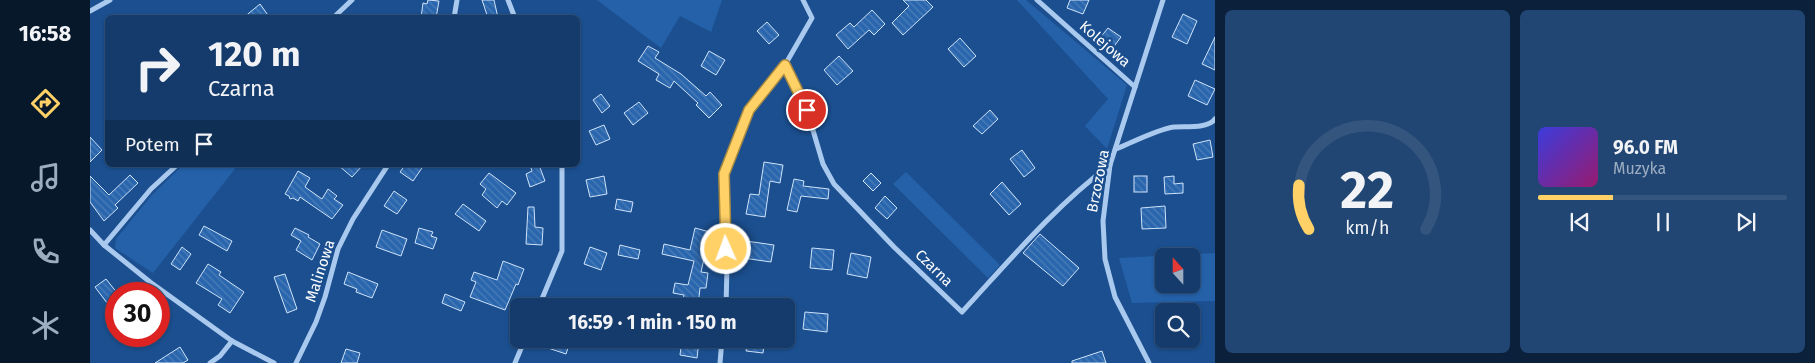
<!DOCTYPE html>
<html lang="pl">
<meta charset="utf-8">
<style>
body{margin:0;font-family:"Fira Sans",sans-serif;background:#214673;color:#f1f3f6;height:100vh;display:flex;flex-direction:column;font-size:19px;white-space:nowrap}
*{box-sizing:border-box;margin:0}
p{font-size:16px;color:#9dadc1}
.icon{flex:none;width:28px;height:28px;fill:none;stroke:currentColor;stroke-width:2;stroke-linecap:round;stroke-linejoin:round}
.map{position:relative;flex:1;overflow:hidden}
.side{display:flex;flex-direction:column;gap:10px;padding:10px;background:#0b203b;width:600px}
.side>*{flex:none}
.banner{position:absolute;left:15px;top:15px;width:475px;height:152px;border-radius:8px;box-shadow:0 1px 4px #0004,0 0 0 1px #33557e;background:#143b6b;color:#f1f3f6;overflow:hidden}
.needle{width:32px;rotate:339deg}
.fabs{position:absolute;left:1065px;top:248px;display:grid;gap:10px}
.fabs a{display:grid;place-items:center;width:45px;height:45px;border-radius:8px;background:#143b6b;box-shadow:0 1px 4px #0004,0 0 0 1px #33557e;font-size:25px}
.speed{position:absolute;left:15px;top:282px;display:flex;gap:10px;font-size:25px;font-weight:700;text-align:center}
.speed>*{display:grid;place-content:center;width:65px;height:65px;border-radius:50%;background:#143b6b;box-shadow:0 1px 4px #0004,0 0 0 1px #33557e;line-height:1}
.speed .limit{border:8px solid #d22;background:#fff;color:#111}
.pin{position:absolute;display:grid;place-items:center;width:42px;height:42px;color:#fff;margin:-21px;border:2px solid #fff;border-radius:50%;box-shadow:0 1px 5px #0007}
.me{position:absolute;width:55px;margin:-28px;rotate:358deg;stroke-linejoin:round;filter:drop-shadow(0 0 4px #0008)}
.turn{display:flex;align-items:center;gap:18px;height:105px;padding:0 20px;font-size:22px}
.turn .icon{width:65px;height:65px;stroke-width:2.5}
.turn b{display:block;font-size:35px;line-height:42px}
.then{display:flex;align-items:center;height:48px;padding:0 20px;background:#0003;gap:10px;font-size:19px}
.side .tile{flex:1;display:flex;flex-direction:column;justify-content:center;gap:8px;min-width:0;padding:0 18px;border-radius:8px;background:#214673}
.side .dial{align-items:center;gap:0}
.dial svg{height:130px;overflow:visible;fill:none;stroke:#33557e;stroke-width:7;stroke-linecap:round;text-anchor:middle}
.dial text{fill:#f1f3f6;stroke:none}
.song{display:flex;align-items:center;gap:15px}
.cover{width:60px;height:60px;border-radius:8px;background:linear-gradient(135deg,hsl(240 70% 55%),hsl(320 70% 35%))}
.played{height:5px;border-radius:2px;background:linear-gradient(90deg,#ffd166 30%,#33557e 30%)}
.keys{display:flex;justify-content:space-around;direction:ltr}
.side .tiles{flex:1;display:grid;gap:10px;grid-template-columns:repeat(2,1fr)}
.trip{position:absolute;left:420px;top:298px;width:285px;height:50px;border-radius:8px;background:#143b6b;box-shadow:0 1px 4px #0004,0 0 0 1px #33557e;font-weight:700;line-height:50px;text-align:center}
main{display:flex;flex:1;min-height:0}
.dock{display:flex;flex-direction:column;width:90px;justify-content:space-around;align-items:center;background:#08182b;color:#9dadc1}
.dock .icon{width:35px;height:35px}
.dock .selected{color:#ffd166}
.dock b{font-size:22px;color:#f1f3f6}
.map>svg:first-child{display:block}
.grass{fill:#2461a8;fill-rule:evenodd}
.building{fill:url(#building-back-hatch);stroke:#cfe3fa}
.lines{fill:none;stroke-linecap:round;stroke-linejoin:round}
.minor{stroke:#a9c9ee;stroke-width:5}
.route-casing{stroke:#a68842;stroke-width:12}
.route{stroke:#ffd166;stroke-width:9}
.labels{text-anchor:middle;stroke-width:5;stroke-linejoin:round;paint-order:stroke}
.street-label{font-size:15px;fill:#fff;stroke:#1b4f8f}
</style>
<main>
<nav class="dock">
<b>16:58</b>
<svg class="icon selected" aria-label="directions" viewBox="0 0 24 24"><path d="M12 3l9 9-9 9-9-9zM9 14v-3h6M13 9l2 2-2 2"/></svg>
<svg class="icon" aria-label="music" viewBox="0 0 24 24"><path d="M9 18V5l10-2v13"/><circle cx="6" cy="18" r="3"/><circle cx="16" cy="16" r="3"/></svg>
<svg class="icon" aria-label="phone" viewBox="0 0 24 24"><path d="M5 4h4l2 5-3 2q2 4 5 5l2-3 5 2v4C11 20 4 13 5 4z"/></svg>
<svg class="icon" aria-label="climate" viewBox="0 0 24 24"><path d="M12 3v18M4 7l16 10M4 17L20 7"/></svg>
</nav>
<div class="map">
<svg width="1125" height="363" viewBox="0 0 1125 363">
<defs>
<pattern id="building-back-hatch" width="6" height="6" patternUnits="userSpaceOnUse" patternTransform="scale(1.25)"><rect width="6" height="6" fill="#2a66ad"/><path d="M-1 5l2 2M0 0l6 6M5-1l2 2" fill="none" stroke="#4a7db9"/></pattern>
</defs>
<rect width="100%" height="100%" fill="#1b4f8f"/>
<g class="grass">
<polygon points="507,0 632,0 621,32 590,16 571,48"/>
<polygon points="927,0 936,0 1037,85 1017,149 995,126 1018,99"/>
<polygon points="93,165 148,165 63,273 25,248 26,239 61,196"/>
<polygon points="816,172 910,265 898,278 803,184"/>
<path d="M1125,253V301L1042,303L1029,258ZM1101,256V284H1074V256Z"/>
</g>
<g class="building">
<polygon points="338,0 349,1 346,18 331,18 333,3 337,4"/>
<polygon points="392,0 404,0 408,18 398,18"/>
<polygon points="813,0 836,0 843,7 813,35 802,23 819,6"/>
<polygon points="980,0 999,0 993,14 977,8"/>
<polygon points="170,4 180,18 153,18"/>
<polygon points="782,10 795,24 784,35 779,30 758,49 746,35 760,23 764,27"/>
<polygon points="1093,14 1107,21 1097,44 1082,37"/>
<polygon points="677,22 689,35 679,44 667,31"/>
<polygon points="1018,28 1031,37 1022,49 1009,39"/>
<polygon points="1125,37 1125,70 1112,64"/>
<polygon points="870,38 886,56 874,67 858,49"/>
<polygon points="558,46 569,52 565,58 591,74 616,96 620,92 632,105 619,118 606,105 608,103 584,81 580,88 566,80 569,74 548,61"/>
<polygon points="619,51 635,60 626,75 611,66"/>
<polygon points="749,56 763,71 747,85 734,70"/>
<polygon points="1105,80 1125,89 1117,105 1098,96"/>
<polygon points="511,94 520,106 512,113 503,100"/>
<polygon points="549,102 558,113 543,125 534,113"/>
<polygon points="900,110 908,119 892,134 883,126"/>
<polygon points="514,125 520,139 506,145 499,131"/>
<polygon points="0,137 12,150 0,162"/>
<polygon points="1120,140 1123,157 1107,160 1103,144"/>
<polygon points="932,150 945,168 934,177 920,159"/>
<polygon points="674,162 693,165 690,183 680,181 675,217 656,214 660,194 669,195"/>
<polygon points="248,165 273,165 262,177"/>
<polygon points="315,165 334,165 323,181 310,172"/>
<polygon points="440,165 449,165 455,181 440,187 436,174 442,171"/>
<polygon points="208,171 220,178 215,187 232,199 238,189 247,196 244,199 253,205 242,219 210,197 208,201 203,198 200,199 199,196 195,194"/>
<polygon points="399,173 426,193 417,205 412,201 407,208 392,195 396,189 390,184"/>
<polygon points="781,173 791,183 783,191 773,181"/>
<polygon points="40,175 48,183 25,205 28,208 14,221 0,202 0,176 19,195"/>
<polygon points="514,176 517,194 500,197 496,180"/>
<rect x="1044" y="176" width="13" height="16"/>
<polygon points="1084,176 1084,184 1093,183 1093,193 1075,194 1074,177"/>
<polygon points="704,179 714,181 713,186 739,189 738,199 711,196 707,212 697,210"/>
<polygon points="912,182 931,204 919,215 900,194"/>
<polygon points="304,191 317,200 307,214 294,206"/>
<polygon points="795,196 807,208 797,219 785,208"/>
<polygon points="527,199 543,202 541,212 525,209"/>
<polygon points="373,204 396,221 389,231 365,214"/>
<polygon points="1075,206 1076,228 1052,229 1051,208"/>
<polygon points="438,207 444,207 445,227 453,228 452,245 436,244"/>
<polygon points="114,226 142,241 137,251 109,235"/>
<polygon points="205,228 219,235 218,237 230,244 222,260 206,250 211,241 201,235"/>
<polygon points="329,228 343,232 341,236 347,238 343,249 325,243"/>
<polygon points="605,228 620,232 611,272 618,273 616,288 610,288 608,306 592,306 594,295 583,293 585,283 598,285 604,261 572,254 574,244 600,250"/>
<polygon points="292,230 317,239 311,256 286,247"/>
<polygon points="950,234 989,268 973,286 933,253"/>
<polygon points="656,241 684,245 681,262 653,258"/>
<polygon points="530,245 550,250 548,259 528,255"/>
<polygon points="92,247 101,254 90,270 81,264"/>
<polygon points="500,247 517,253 511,270 494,264"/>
<polygon points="722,248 744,250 742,270 720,268"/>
<polygon points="761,253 781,257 777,278 757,274"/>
<polygon points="413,261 434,269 428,285 426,284 415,310 380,297 386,282 381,280 384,272 407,280"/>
<polygon points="118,264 131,272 129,275 154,292 140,313 128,305 132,299 106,283"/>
<polygon points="258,272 288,284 282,298 266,292 267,289 254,284"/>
<polygon points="195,274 207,309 197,313 184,277"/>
<polygon points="16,279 28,294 17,303 5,287"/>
<polygon points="355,294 375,302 371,311 352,303"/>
<polygon points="715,312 738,314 737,332 713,329"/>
<polygon points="461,339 481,339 476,354 458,348"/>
<polygon points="592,339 609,341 607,358 590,355"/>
<polygon points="658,339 675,339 673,353 656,351"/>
<polygon points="90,347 98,360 93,363 65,363"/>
<polygon points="256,349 270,353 267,363 251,363"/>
<polygon points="1012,351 1016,363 982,363 982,361"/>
</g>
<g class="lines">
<g class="minor">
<polyline points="418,0 425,18"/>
<polyline points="947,0 1045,87"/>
<polyline points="0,11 20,0"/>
<polyline points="243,18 262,0"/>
<polyline points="364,18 367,0"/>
<path d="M695,65L717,110L733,164L744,184L804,247L872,312C919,261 964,207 1020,165"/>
<path d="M1026,149C1041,143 1068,129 1084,127C1095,126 1118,129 1125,119"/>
<polyline points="0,230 14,245 60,282 142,341 184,363"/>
<polyline points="14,245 61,189 87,165"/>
<polyline points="449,306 472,251 472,165"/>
<polyline points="636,306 637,267 634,174 659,110 695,65 722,18 713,0"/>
<polyline points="120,363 130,356 142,341"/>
<polyline points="206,363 226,322 235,297 248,249 263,219 298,165"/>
<polyline points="425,363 435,339"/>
<polyline points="630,363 632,339"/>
<polyline points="1059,363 1025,297 1015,259 1013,221 1020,165 1073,0"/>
</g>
</g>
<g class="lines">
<defs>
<polyline id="route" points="636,249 634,174 659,110 695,65 717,110"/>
</defs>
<use href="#route" class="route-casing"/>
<use href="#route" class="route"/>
</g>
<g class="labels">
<g class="street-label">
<text transform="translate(1015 44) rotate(41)" y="5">Kolejowa</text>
<text transform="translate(1008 181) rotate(-79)" y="5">Brzozowa</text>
<text transform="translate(844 268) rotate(44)" y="5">Czarna</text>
<text transform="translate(230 271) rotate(-72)" y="5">Malinowa</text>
</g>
</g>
</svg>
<div class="fabs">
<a><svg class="needle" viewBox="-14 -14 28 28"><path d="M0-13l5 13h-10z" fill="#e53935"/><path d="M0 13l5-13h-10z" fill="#9dadc1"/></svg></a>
<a><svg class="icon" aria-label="search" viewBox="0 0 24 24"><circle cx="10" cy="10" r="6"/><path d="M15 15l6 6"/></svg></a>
</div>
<div class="speed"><div class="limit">30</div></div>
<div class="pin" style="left:717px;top:110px;background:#d93025"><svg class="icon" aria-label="arrive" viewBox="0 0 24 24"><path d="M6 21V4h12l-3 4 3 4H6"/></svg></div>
<svg class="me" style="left:636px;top:249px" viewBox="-20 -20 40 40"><circle r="17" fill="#ffd166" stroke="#fff" stroke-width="3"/><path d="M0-11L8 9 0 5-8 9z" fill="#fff"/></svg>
<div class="trip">16:59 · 1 min · 150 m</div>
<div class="banner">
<div class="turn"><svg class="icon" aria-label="right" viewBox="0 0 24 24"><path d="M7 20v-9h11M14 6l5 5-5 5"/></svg><div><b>120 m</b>Czarna</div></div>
<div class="then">Potem<svg class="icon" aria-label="arrive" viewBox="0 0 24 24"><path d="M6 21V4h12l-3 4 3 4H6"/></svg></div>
</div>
</div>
<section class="side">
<div class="tiles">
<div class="tile dial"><svg viewBox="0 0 100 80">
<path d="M14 69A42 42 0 1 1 86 69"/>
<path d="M14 69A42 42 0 0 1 8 42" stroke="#ffd166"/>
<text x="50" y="56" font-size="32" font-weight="700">22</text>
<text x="50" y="72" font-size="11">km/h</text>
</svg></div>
<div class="tile">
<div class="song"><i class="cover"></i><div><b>96.0 FM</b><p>Muzyka</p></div></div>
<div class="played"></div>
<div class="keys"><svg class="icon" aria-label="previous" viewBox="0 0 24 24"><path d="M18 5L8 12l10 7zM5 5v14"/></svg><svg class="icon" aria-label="pause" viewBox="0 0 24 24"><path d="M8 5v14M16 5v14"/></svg><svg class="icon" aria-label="next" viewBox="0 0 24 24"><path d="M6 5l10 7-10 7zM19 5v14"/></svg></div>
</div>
</div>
</section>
</main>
